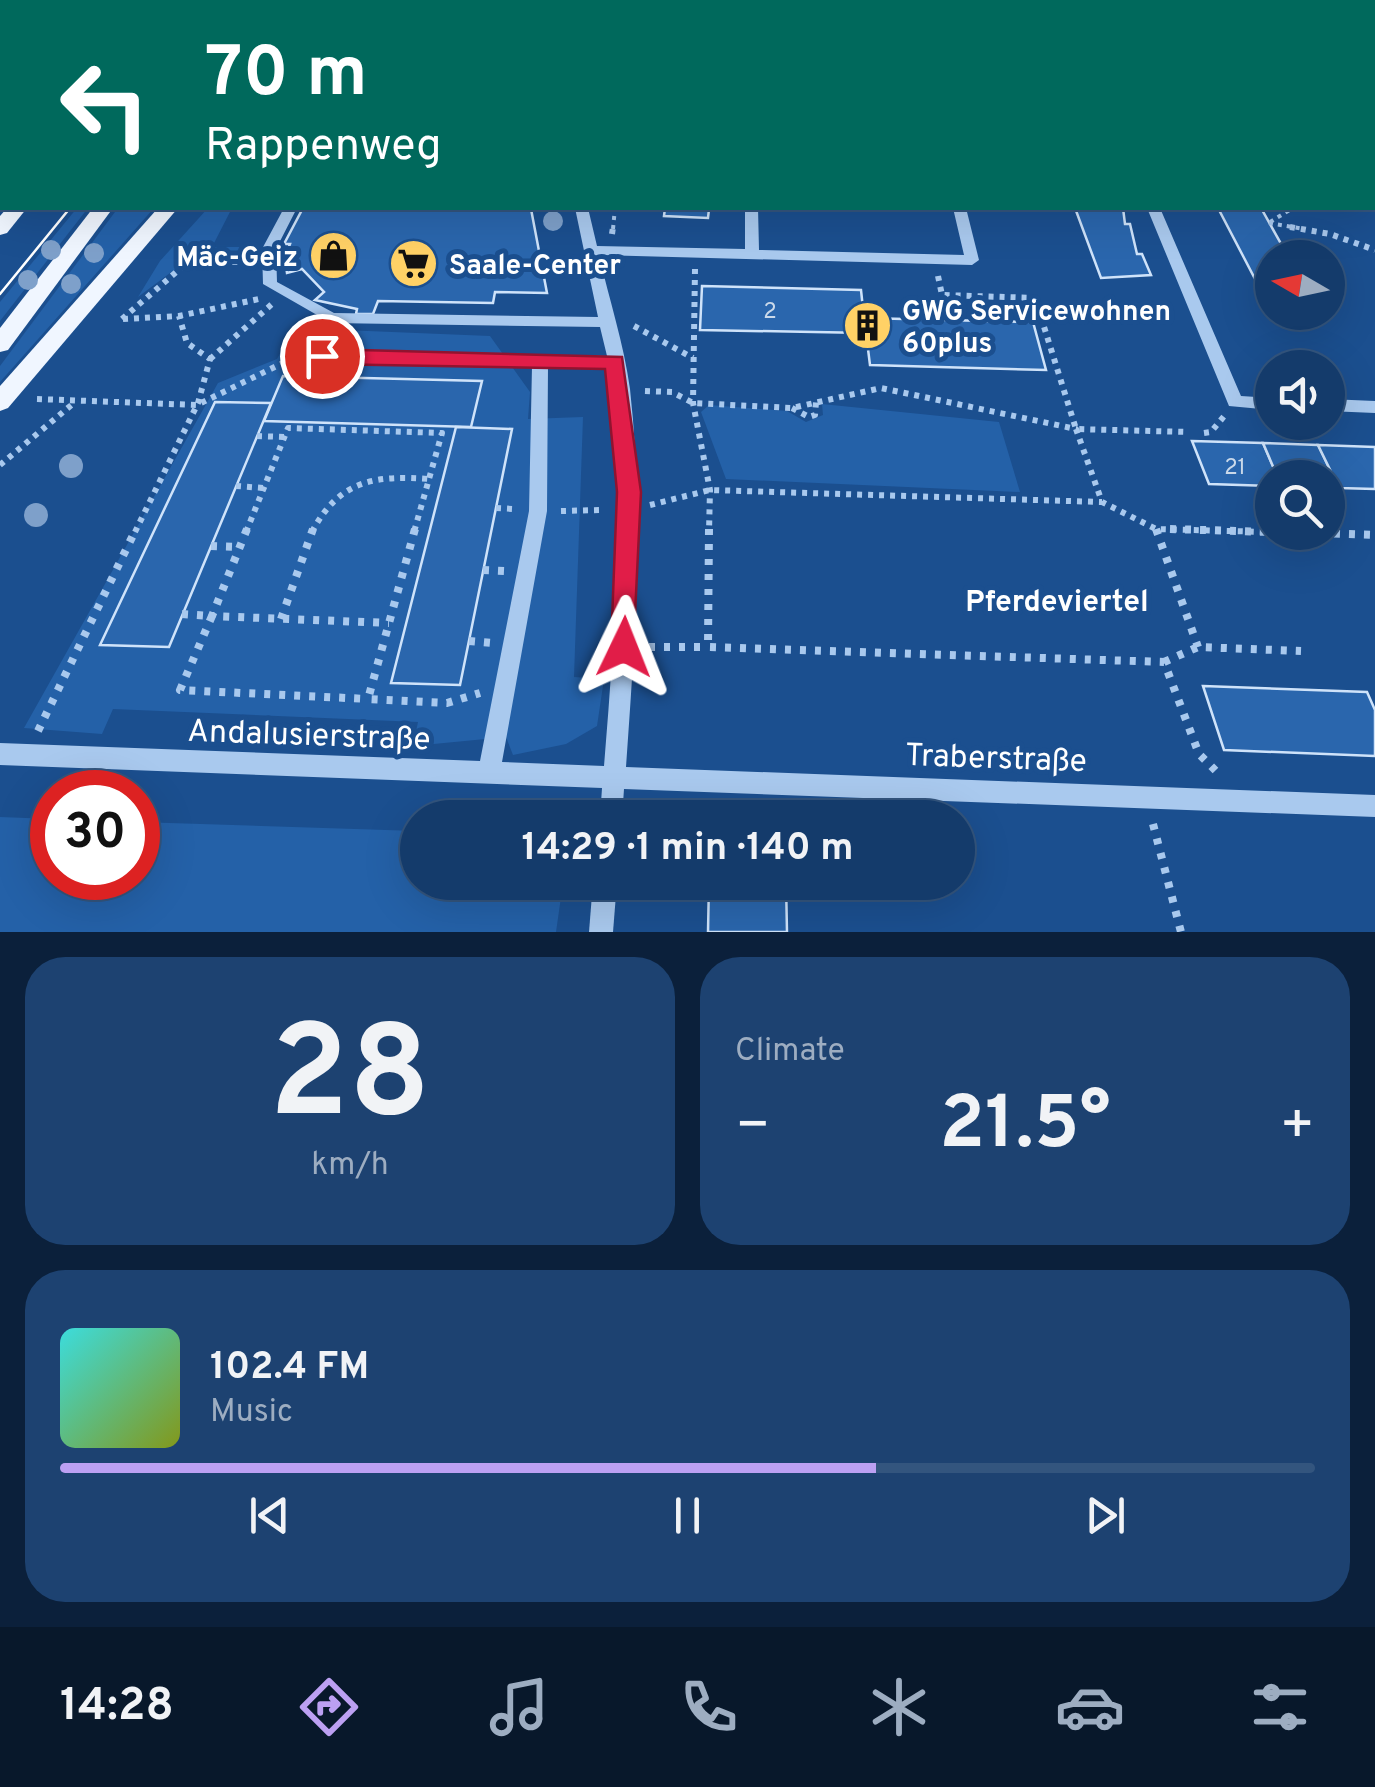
<!DOCTYPE html>
<meta charset="utf-8">
<style>
body{margin:0;font-family:Overpass,sans-serif;background:#1d4271;color:#f1f3f6;height:100vh;display:flex;flex-direction:column;font-size:38px;white-space:nowrap}
*{box-sizing:border-box;margin:0}
p{font-size:32px;color:#9dadc1}
.icon{flex:none;width:55px;height:55px;fill:none;stroke:currentColor;stroke-width:2;stroke-linecap:round;stroke-linejoin:round}
.map{position:relative;height:932px;overflow:hidden}
.side{display:flex;flex-direction:column;gap:25px;padding:25px;background:#0b203b;flex:1}
.side>*{flex:none}
.banner{position:absolute;left:0px;top:0px;width:1375px;height:210px;box-shadow:0 10px 40px #0002,0 0 0 2px #33557e;background:#00695c;color:#fff;overflow:hidden}
.needle{width:65px;rotate:279deg}
.buttons{position:absolute;left:1255px;top:240px;display:grid;gap:20px}
.buttons a{display:grid;place-items:center;width:90px;height:90px;border-radius:50%;background:#143b6b;box-shadow:0 10px 40px #0002,0 0 0 2px #33557e;font-size:50px}
.speed{position:absolute;left:30px;top:770px;display:flex;gap:20px;font-size:50px;font-weight:700;text-align:center}
.speed>*{display:grid;place-content:center;width:130px;height:130px;border-radius:50%;background:#143b6b;box-shadow:0 10px 40px #0002,0 0 0 2px #33557e;line-height:1}
.speed .limit{border:15px solid #d22;background:#fff;color:#111}
.pin{position:absolute;display:grid;place-items:center;width:85px;height:85px;color:#fff;margin:-42px;border:5px solid #fff;border-radius:50%;box-shadow:0 2px 10px #0007}
.me{position:absolute;width:110px;margin:-55px;rotate:2deg;stroke-linejoin:round;filter:drop-shadow(0 0 8px #0008)}
.turn{display:flex;align-items:center;gap:35px;height:210px;padding:0 40px;font-size:45px}
.turn .icon{width:130px;height:130px;stroke-width:2.5}
.turn b{display:block;font-size:70px;line-height:85px}
.big{font-size:75px;font-weight:700;line-height:1.1}
.side .widget{flex:1;display:flex;flex-direction:column;justify-content:center;gap:15px;min-width:0;padding:0 35px;border-radius:40px;background:#1d4271}
.side .dial{align-items:center;gap:0}
.dial b{font-size:130px;line-height:1}
.song{display:flex;align-items:center;gap:30px}
.cover{width:120px;height:120px;border-radius:15px;background:linear-gradient(135deg,hsl(180 70% 55%),hsl(70 70% 35%))}
.played{height:10px;border-radius:5px;background:linear-gradient(90deg,#bca0f2 65%,#33557e 65%)}
.keys{display:flex;justify-content:space-around;direction:ltr}
.heat{display:flex;justify-content:space-between;align-items:center;font-size:55px;direction:ltr}
.side .tiles{flex:1;display:grid;gap:25px;grid-template-columns:1fr 1fr}
.widget:last-child{grid-column:span 2}
.trip{position:absolute;left:400px;top:800px;width:575px;height:100px;border-radius:50px;background:#143b6b;box-shadow:0 10px 40px #0002,0 0 0 2px #33557e;font-weight:700;line-height:100px;text-align:center}
.tab-bar{display:flex;height:160px;justify-content:space-around;align-items:center;background:#08182b;color:#9dadc1}
.tab-bar .icon{width:70px;height:70px}
.tab-bar .on{color:#bca0f2}
.tab-bar b{font-size:45px;color:#f1f3f6}
.map>svg:first-child{display:block}
.green{fill:#2461a8}
.building{fill:#2a66ad;stroke:#cfe3fa;stroke-width:2.5}
.lines{fill:none;stroke-linecap:round;stroke-linejoin:round}
.path-far2{stroke:#a9c9ee;stroke-width:4;stroke-dasharray:4 5;stroke-linecap:butt}
.path-far1{stroke:#a9c9ee;stroke-width:6;stroke-dasharray:5 6;stroke-linecap:butt}
.path{stroke:#a9c9ee;stroke-width:8;stroke-dasharray:6 9;stroke-linecap:butt}
.minor{fill:#a9c9ee;fill-rule:evenodd}
.major{fill:#f0f6ff;fill-rule:evenodd}
.highway{fill:#fff;fill-rule:evenodd}
.tram{stroke:#fff;stroke-width:2.5}
.tree{fill:#7ea0ca}
.route{fill:#e11d48;stroke:#92132f;stroke-width:2.5}
.labels{text-anchor:middle;stroke-width:10;stroke-linejoin:round;paint-order:stroke}
.number-label{font-size:22px;fill:#cad9ea}
.poi-label{font-size:28px;font-weight:bold;fill:#fff;stroke:#1b4f8f;text-anchor:start}
.neighbourhood-label{font-size:30px;font-weight:bold;fill:#fff;stroke:#1b4f8f}
.near-street-label{font-size:32px;fill:#fff;stroke:#1b4f8f}
</style>
<div class="map">
<svg width="1375" height="932" viewBox="0 0 1375 932">
<rect width="100%" height="100%" fill="#1b4f8f"/>
<g class="green">
<polygon points="77,208 88,208 0,321 0,302"/>
<polygon points="118,208 154,208 0,382 0,366"/>
<polygon points="208,208 232,208 212,247 258,247 260,255 194,255 138,297 160,261"/>
<polygon points="294,328 490,336 530,392 528,419 583,417 574,677 604,679 597,726 566,744 513,755 506,737 413,746 418,722 113,709 102,734 24,728 218,383 277,359"/>
<polygon points="822,404 999,422 1020,492 726,479 701,412 709,405 787,411 806,422 823,415"/>
<polygon points="0,817 52,819 52,878 138,878 138,822 417,831 418,882 563,883 556,932 0,932"/>
</g>
<g class="building">
<polygon points="303,208 531,209 547,293 495,292 493,303 378,301 373,314 356,314 357,309 315,300 324,292 302,269 287,273 285,258 290,244 284,244"/>
<polygon points="665,208 714,208 709,209 708,218 664,216"/>
<polygon points="1075,208 1123,208 1125,224 1130,224 1137,254 1142,254 1151,275 1101,278"/>
<polygon points="1218,208 1261,208 1289,258 1272,258 1272,300 1266,300"/>
<polygon points="702,286 861,290 864,318 1033,322 1046,370 870,365 866,333 700,330"/>
<polygon points="283,376 404,379 482,381 471,427 264,421"/>
<polygon points="215,402 271,403 169,647 100,645"/>
<polygon points="456,427 512,429 460,685 391,683"/>
<polygon points="1192,441 1263,443 1278,478 1272,478 1272,486 1209,484"/>
<polygon points="1263,443 1318,445 1339,488 1328,488 1328,478 1278,478"/>
<polygon points="1318,445 1375,447 1375,489 1339,488"/>
<polygon points="1203,686 1367,692 1375,710 1375,756 1224,750"/>
<polygon points="709,882 786,882 787,932 708,932"/>
</g>
<g class="lines">
<g class="path-far2">
<polyline points="430,2 434,0"/>
<polyline points="750,2 754,0"/>
<polyline points="1270,222 1293,208"/>
<polyline points="1269,223 1304,229"/>
<polyline points="613,229 615,208"/>
</g>
<g class="path-far1">
<polyline points="1290,227 1330,234 1375,250"/>
<polyline points="612,234 613,227"/>
<polyline points="695,269 693,403 710,490 709,532"/>
<polyline points="938,276 942,295 1035,298 1076,429 1188,432"/>
<polyline points="122,319 189,261 248,262"/>
<polyline points="123,319 179,316 259,299"/>
<polyline points="634,326 693,358"/>
<polyline points="210,359 272,304"/>
<polyline points="645,391 672,392 693,403 792,408 881,388 1076,429 1102,502 1156,529 1266,532"/>
<polyline points="37,399 197,405 291,359 303,358"/>
<polyline points="792,408 809,417 815,415 816,402"/>
<polyline points="1204,433 1211,432 1225,415"/>
<polyline points="257,436 285,437"/>
<polyline points="0,465 75,402"/>
<polyline points="236,486 264,488"/>
<polyline points="650,505 710,490 1102,502"/>
<polyline points="496,508 514,509"/>
<polyline points="561,511 603,510"/>
<polyline points="135,532 198,403 210,359 187,343 179,316"/>
<polyline points="246,532 288,428 442,433 414,532"/>
<path d="M312,532C339,480 375,475 429,479"/>
</g>
<g class="path">
<polyline points="247,529 212,616 389,623"/>
<polyline points="415,529 368,699 447,703 480,693"/>
<polyline points="709,529 708,647 1164,662 1199,754 1219,774"/>
<polyline points="1156,529 1198,647"/>
<polyline points="1170,529 1272,532"/>
<polyline points="1289,532 1375,535"/>
<polyline points="211,546 240,547"/>
<polyline points="483,570 505,571"/>
<polyline points="182,614 212,616 180,690 368,699"/>
<polyline points="281,619 313,529"/>
<polyline points="469,641 492,643"/>
<polyline points="649,647 708,647"/>
<polyline points="1164,662 1198,647 1301,651"/>
<polyline points="38,731 136,529"/>
<polyline points="1153,824 1181,932"/>
</g>
<g class="minor">
<rect x="642" y="0" width="10" height="2"/>
<polygon points="1059,0 1069,0 1070,2 1060,2"/>
<polygon points="1228,0 1245,0 1246,2 1230,2"/>
<polygon points="1280,0 1297,0 1298,2 1282,2"/>
<rect x="1372" y="25" width="3" height="6"/>
<rect x="1372" y="42" width="3" height="7"/>
<rect x="1372" y="67" width="3" height="6"/>
<path d="M284,208H297L276,249L277,282L334,313L598,317L575,208H588L597,246L745,249V208H758L759,250L964,255L953,208H966L979,260L972,265L599,255C609,299 624,344 630,389C644,515 635,641 626,767L1375,795V817L624,789L622,818H600L602,788L0,765V743L480,761L529,511L532,366L322,362L314,356L322,350L607,356L600,327L331,323L263,284L262,249ZM548,366L609,368C622,427 620,491 618,551C615,623 610,694 604,766L502,762L547,511Z"/>
<polygon points="1147,208 1160,208 1241,396 1272,398 1272,410 1229,406"/>
<polygon points="1328,399 1375,401 1375,413 1328,411"/>
<polygon points="593,882 617,882 613,932 589,932"/>
</g>
<g class="major">
<polygon points="2,161 2,179 0,180 0,162"/>
<polygon points="7,208 27,208 7,233 0,235 0,216"/>
<polygon points="93,208 113,208 8,350 0,352 0,328"/>
<polygon points="158,208 178,208 8,408 0,411 0,386"/>
</g>
<polygon class="highway" points="1344,0 1369,0 1370,2 1346,2"/>
<polyline class="tram" points="0,294 70,208"/>
</g>
<g class="tree">
<circle cx="553" cy="221" r="10"/>
<circle cx="51" cy="250" r="10"/>
<circle cx="94" cy="253" r="10"/>
<circle cx="28" cy="280" r="10"/>
<circle cx="71" cy="284" r="10"/>
<circle cx="71" cy="466" r="12"/>
<circle cx="36" cy="515" r="12"/>
</g>
<polygon class="route" points="322,349 622,357 641,492 633,655 615,655 611,647 617,492 605,369 322,364 311,356"/>
<defs>
<symbol id="shop-disc" viewBox="-11 -11 22 22"><circle r="9.5" fill="#ffd166" stroke="#1b4f8f"/><path d="M-5-2.5h2.3a2.7 3.5 0 0 1 5.4 0H5L5.5 6h-11ZM-1.5-2.5h3a1.5 2.3 0 0 0-3 0Z" fill="#111"/></symbol>
<symbol id="supermarket-disc" viewBox="-11 -11 22 22"><circle r="9.5" fill="#ffd166" stroke="#1b4f8f"/><path d="M-6-5.5h2.5l.6 2H6L4.5 2H-2.5L-4.4-4H-6ZM-1.5 3.2a1.3 1.3 0 1 0 .1 0ZM3 3.2a1.3 1.3 0 1 0 .1 0Z" fill="#111"/></symbol>
<symbol id="building-disc" viewBox="-11 -11 22 22"><circle r="9.5" fill="#ffd166" stroke="#1b4f8f"/><path d="M-4-6H4V6H1V3H-1V6H-4ZM-2.5-4.3h1.7v1.8h-1.7ZM.8-4.3h1.7v1.8H.8ZM-2.5-1h1.7V.8h-1.7ZM.8-1h1.7V.8H.8Z" fill="#111"/></symbol>
</defs>
<g fill-rule="evenodd">
<use href="#shop-disc" x="306" y="228" width="55" height="55"/>
<use href="#supermarket-disc" x="386" y="236" width="55" height="55"/>
<use href="#building-disc" x="840" y="298" width="55" height="55"/>
</g>
<g class="labels">
<g class="number-label">
<text x="770" y="318">2</text>
<text x="1235" y="474">21</text>
</g>
<g class="poi-label">
<text x="298" y="266" text-anchor="end">Mäc-Geiz</text>
<text x="449" y="274">Saale-Center</text>
<text x="902" y="320">GWG Servicewohnen<tspan x="902" dy="32">60plus</tspan></text>
</g>
<g class="neighbourhood-label">
<text x="1057" y="611">Pferdeviertel</text>
</g>
<g class="near-street-label">
<text transform="translate(309 734) rotate(2)" y="11">Andalusierstraße</text>
<text transform="translate(996 757) rotate(2)" y="11">Traberstraße</text>
</g>
</g>
</svg>
<div class="buttons">
<a><svg class="needle" viewBox="-14 -14 28 28"><path d="M0-13l5 13h-10z" fill="#e53935"/><path d="M0 13l5-13h-10z" fill="#9dadc1"/></svg></a>
<a><svg class="icon" aria-label="sound" viewBox="0 0 24 24"><path d="M4 9h4l5-4v14l-5-4H4zM17 9q2 3 0 6"/></svg></a>
<a><svg class="icon" aria-label="search" viewBox="0 0 24 24"><circle cx="10" cy="10" r="6"/><path d="M15 15l6 6"/></svg></a>
</div>
<div class="speed"><div class="limit">30</div></div>
<div class="pin" style="left:322px;top:356px;background:#d93025"><svg class="icon" aria-label="arrive" viewBox="0 0 24 24"><path d="M6 21V4h12l-3 4 3 4H6"/></svg></div>
<svg class="me" style="left:624px;top:647px" viewBox="-20 -20 40 40"><path d="M0-17L14 15 0 8-14 15z" fill="#e11d48" stroke="#fff" stroke-width="4"/></svg>
<div class="trip">14:29 · 1 min · 140 m</div>
<div class="banner">
<div class="turn"><svg class="icon" aria-label="left" viewBox="0 0 24 24"><path d="M17 20v-9H6M10 6l-5 5 5 5"/></svg><div><b>70 m</b>Rappenweg</div></div>
</div>
</div>
<section class="side">
<div class="tiles">
<div class="widget dial"><b>28</b><p>km/h</p></div>
<div class="widget"><p>Climate</p>
<div class="heat"><a>−</a><b class="big">21.5°</b><a>+</a></div>
</div>
<div class="widget">
<div class="song"><i class="cover"></i><div><b>102.4 FM</b><p>Music</p></div></div>
<div class="played"></div>
<div class="keys"><svg class="icon" aria-label="previous" viewBox="0 0 24 24"><path d="M18 5L8 12l10 7zM5 5v14"/></svg><svg class="icon" aria-label="pause" viewBox="0 0 24 24"><path d="M8 5v14M16 5v14"/></svg><svg class="icon" aria-label="next" viewBox="0 0 24 24"><path d="M6 5l10 7-10 7zM19 5v14"/></svg></div>
</div>
</div>
</section>
<nav class="tab-bar">
<b>14:28</b>
<svg class="icon on" aria-label="directions" viewBox="0 0 24 24"><path d="M12 3l9 9-9 9-9-9zM9 14v-3h6M13 9l2 2-2 2"/></svg>
<svg class="icon" aria-label="music" viewBox="0 0 24 24"><path d="M9 18V5l10-2v13"/><circle cx="6" cy="18" r="3"/><circle cx="16" cy="16" r="3"/></svg>
<svg class="icon" aria-label="phone" viewBox="0 0 24 24"><path d="M5 4h4l2 5-3 2q2 4 5 5l2-3 5 2v4C11 20 4 13 5 4z"/></svg>
<svg class="icon" aria-label="climate" viewBox="0 0 24 24"><path d="M12 3v18M4 7l16 10M4 17L20 7"/></svg>
<svg class="icon" aria-label="car" viewBox="0 0 24 24"><path d="M5 17H2v-5l4-1 3-4h7l3 4 3 1v5h-3M9 17h6M6 11h13"/><circle cx="7" cy="17" r="2"/><circle cx="17" cy="17" r="2"/></svg>
<svg class="icon" aria-label="filters" viewBox="0 0 24 24"><path d="M4 7h16M4 17h16"/><circle cx="9" cy="7" r="2"/><circle cx="15" cy="17" r="2"/></svg>
</nav>
